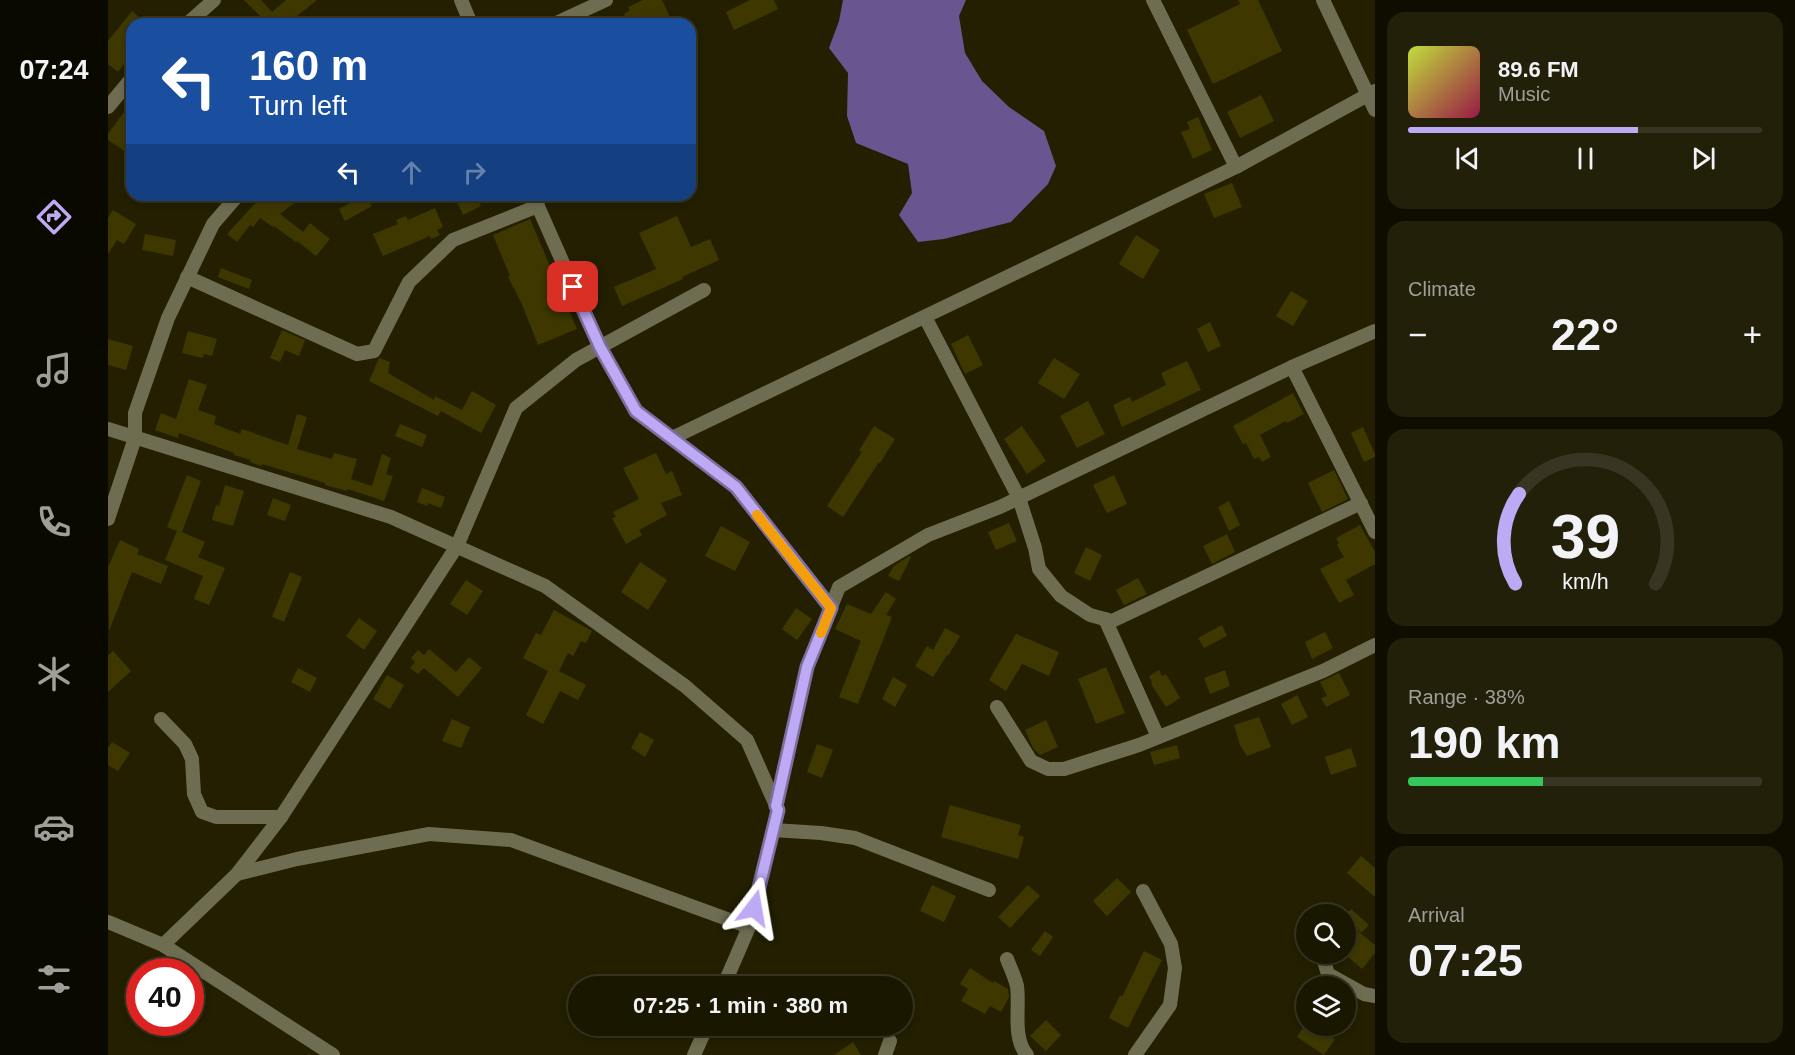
<!DOCTYPE html>
<meta charset="utf-8">
<style>
body{margin:0;font-family:Helvetica,sans-serif;background:#23200a;color:#f1f3f6;height:100vh;display:flex;flex-direction:column;font-size:22px;white-space:nowrap}
*{box-sizing:border-box;margin:0}
p{font-size:20px;color:#9f9f99}
.icon{flex:none;width:33px;height:33px;fill:none;stroke:currentColor;stroke-width:2;stroke-linecap:round;stroke-linejoin:round}
.map{position:relative;flex:1;overflow:hidden}
.details{display:flex;flex-direction:column;gap:12px;padding:12px;background:#0e0d00;width:420px}
.details>*{flex:none}
.hud{position:absolute;left:18px;top:18px;width:570px;height:183px;border-radius:18px;box-shadow:0 3px 9px #0003,0 0 0 2px #383622;background:#1a4fa0;color:#fff;overflow:hidden}
.buttons{position:absolute;left:1188px;top:904px;display:grid;gap:12px}
.buttons a{display:grid;place-items:center;width:60px;height:60px;border-radius:50%;background:#1a1700;box-shadow:0 3px 9px #0003,0 0 0 2px #383622;font-size:30px}
.speed{position:absolute;left:18px;top:958px;display:flex;gap:12px;font-size:30px;font-weight:700;text-align:center}
.speed>*{display:grid;place-content:center;width:78px;height:78px;border-radius:50%;background:#1a1700;box-shadow:0 3px 9px #0003,0 0 0 2px #383622;line-height:1}
.speed .limit{border:9px solid #d22;background:#fff;color:#111}
.pin{position:absolute;display:grid;place-items:center;width:51px;height:51px;color:#fff;margin:-26px;border-radius:12px;box-shadow:0 3px 9px #0006}
.me{position:absolute;width:66px;margin:-33px;rotate:14deg;stroke-linejoin:round;filter:drop-shadow(0 0 4px #0008)}
.turn{display:flex;align-items:center;gap:21px;height:126px;padding:0 24px;font-size:27px}
.turn .icon{width:78px;height:78px;stroke-width:2.5}
.turn b{display:block;font-size:42px;line-height:51px}
.lanes{display:flex;align-items:center;height:57px;padding:0 24px;background:#0003;justify-content:center;gap:30px;direction:ltr}
.lanes .off{opacity:.35}
.big{font-size:45px;font-weight:800;line-height:1.1}
.details .card{flex:1;display:flex;flex-direction:column;justify-content:center;gap:9px;min-width:0;padding:0 21px;border-radius:18px;background:#23200a}
.details .dial{align-items:center;gap:0}
.dial svg{height:156px;overflow:visible;fill:none;stroke:#383622;stroke-width:7;stroke-linecap:round;text-anchor:middle}
.dial text{fill:#f1f3f6;stroke:none}
.song{display:flex;align-items:center;gap:18px}
.cover{width:72px;height:72px;border-radius:9px;background:linear-gradient(135deg,hsl(70 70% 55%),hsl(340 70% 35%))}
.played{height:6px;border-radius:3px;background:linear-gradient(90deg,#bea9f4 65%,#383622 65%)}
.keys{display:flex;justify-content:space-around;direction:ltr}
.heat{display:flex;justify-content:space-between;align-items:center;font-size:33px;direction:ltr}
.charge{height:9px;border-radius:4px;background:linear-gradient(90deg,#34c759 38%,#383622 0)}
.trip{position:absolute;left:460px;top:976px;width:345px;height:60px;border-radius:30px;background:#1a1700;box-shadow:0 3px 9px #0003,0 0 0 2px #383622;font-weight:800;line-height:60px;text-align:center}
main{display:flex;flex:1;min-height:0}
.tab-bar{display:flex;flex-direction:column;width:108px;justify-content:space-around;align-items:center;background:#0a0900;color:#9f9f99}
.tab-bar .icon{width:42px;height:42px}
.tab-bar .on{color:#bea9f4}
.tab-bar b{font-size:27px;color:#f1f3f6}
.map>svg:first-child{display:block}
.water{fill:#67568f}
.building{fill:#3e3800}
.lines{fill:none;stroke-linecap:round;stroke-linejoin:round}
.minor{stroke:#6f6d51;stroke-width:14}
.route-casing{stroke:#7c6e9f;stroke-width:15}
.route{stroke:#bea9f4;stroke-width:10}
.slow{stroke:#f59e0b;stroke-width:10}
</style>
<main>
<nav class="tab-bar">
<b>07:24</b>
<svg class="icon on" aria-label="directions" viewBox="0 0 24 24"><path d="M12 3l9 9-9 9-9-9zM9 14v-3h6M13 9l2 2-2 2"/></svg>
<svg class="icon" aria-label="music" viewBox="0 0 24 24"><path d="M9 18V5l10-2v13"/><circle cx="6" cy="18" r="3"/><circle cx="16" cy="16" r="3"/></svg>
<svg class="icon" aria-label="phone" viewBox="0 0 24 24"><path d="M5 4h4l2 5-3 2q2 4 5 5l2-3 5 2v4C11 20 4 13 5 4z"/></svg>
<svg class="icon" aria-label="climate" viewBox="0 0 24 24"><path d="M12 3v18M4 7l16 10M4 17L20 7"/></svg>
<svg class="icon" aria-label="car" viewBox="0 0 24 24"><path d="M5 17H2v-5l4-1 3-4h7l3 4 3 1v5h-3M9 17h6M6 11h13"/><circle cx="7" cy="17" r="2"/><circle cx="17" cy="17" r="2"/></svg>
<svg class="icon" aria-label="filters" viewBox="0 0 24 24"><path d="M4 7h16M4 17h16"/><circle cx="9" cy="7" r="2"/><circle cx="15" cy="17" r="2"/></svg>
</nav>
<div class="map">
<svg width="1267" height="1055" viewBox="0 0 1267 1055">
<rect width="100%" height="100%" fill="#231f00"/>
<polygon class="water" points="735,0 858,0 851,16 857,53 874,81 901,107 936,131 948,166 940,184 903,222 836,239 810,242 791,215 804,193 800,164 748,143 739,116 740,73 721,48 731,21"/>
<g class="building">
<polygon points="136,0 153,0 164,12 178,0 209,0 179,24 148,24 154,18"/>
<polygon points="535,0 554,0 565,24 520,24 516,14 522,10 520,7"/>
<polygon points="642,0 666,0 670,9 626,30 618,12"/>
<polygon points="1130,0 1150,0 1174,51 1105,84 1079,30 1132,4"/>
<polygon points="24,11 39,24 24,24 24,54 10,72 0,64 0,41"/>
<polygon points="1153,95 1166,121 1132,138 1119,112"/>
<polygon points="18,109 24,114 24,156 0,140 0,134"/>
<polygon points="1090,117 1104,150 1085,159 1073,132 1082,129 1079,122"/>
<polygon points="1124,183 1134,207 1106,218 1096,194"/>
<polygon points="155,195 184,195 189,201 172,214 195,232 202,223 222,239 208,256 189,241 188,242 166,226 165,227 152,218 145,227 142,225 129,242 119,234"/>
<polygon points="244,195 258,195 264,206 237,221 231,209 247,200"/>
<polygon points="346,195 368,195 373,206 355,215"/>
<polygon points="327,208 335,227 329,230 332,235 323,239 322,236 275,256 265,234 290,224 288,220 298,216 300,220"/>
<polygon points="5,210 28,224 16,244 9,240 0,254 0,218"/>
<polygon points="569,216 583,247 602,239 611,260 574,277 575,279 514,306 506,287 548,269 531,233"/>
<polygon points="422,219 469,329 430,345 413,302 400,277 402,276 385,235"/>
<polygon points="37,234 68,240 65,256 34,250"/>
<polygon points="1028,235 1052,250 1035,279 1011,264"/>
<polygon points="113,268 144,280 141,289 110,277"/>
<polygon points="1183,291 1200,301 1185,326 1168,316"/>
<polygon points="1102,322 1113,346 1100,352 1089,329"/>
<polygon points="174,330 197,340 191,356 177,350 172,362 162,358"/>
<polygon points="80,331 109,339 104,356 96,354 95,358 74,353"/>
<polygon points="860,335 875,365 857,374 843,344"/>
<polygon points="0,339 25,346 18,370 0,365"/>
<polygon points="271,358 282,362 280,373 326,400 327,396 354,410 364,391 388,405 373,433 333,411 330,416 261,381"/>
<polygon points="946,358 972,374 956,399 930,383"/>
<polygon points="1079,361 1093,390 1014,427 1005,405 1022,397 1024,402 1058,385 1053,373"/>
<polygon points="81,379 99,385 90,410 108,416 106,424 132,434 134,429 180,445 189,414 199,417 189,449 224,459 226,453 249,459 243,479 264,486 274,454 283,458 278,474 285,476 276,501 240,489 239,491 217,485 217,483 154,464 153,466 142,462 143,460 126,455 126,453 71,433 70,438 47,430 53,413 68,419"/>
<polygon points="1185,393 1196,414 1179,423 1178,421 1152,435 1163,457 1154,462 1151,457 1146,459 1138,443 1135,444 1125,426"/>
<polygon points="980,401 997,434 969,448 952,416"/>
<polygon points="292,424 319,435 314,447 287,436"/>
<polygon points="766,426 787,439 772,463 771,462 735,517 719,506 754,452 751,451"/>
<polygon points="914,426 938,461 919,474 896,439"/>
<polygon points="1255,427 1267,454 1267,457 1256,462 1243,433"/>
<polygon points="548,453 558,474 564,471 574,495 553,503 559,515 531,530 534,535 518,544 504,518 508,517 505,512 531,499 515,468"/>
<polygon points="1226,470 1240,499 1214,512 1200,483"/>
<polygon points="79,475 93,481 74,532 97,542 90,557 117,568 101,605 86,599 95,576 57,560 69,531 59,527"/>
<polygon points="1006,475 1019,504 999,513 985,485"/>
<polygon points="117,485 136,491 125,526 104,520 108,505 111,506"/>
<polygon points="314,488 337,497 333,508 320,503 319,506 309,502"/>
<polygon points="165,498 183,505 177,521 159,515"/>
<polygon points="1121,501 1132,525 1121,531 1110,507"/>
<polygon points="901,523 909,541 888,550 880,532"/>
<polygon points="1252,525 1267,552 1267,564 1238,580 1246,595 1231,603 1212,569 1236,557 1229,545 1231,543 1228,538"/>
<polygon points="613,526 642,542 627,571 597,556"/>
<polygon points="1119,534 1127,552 1104,564 1095,546"/>
<polygon points="12,540 31,549 29,554 60,566 53,584 24,572 1,631 0,567"/>
<polygon points="978,547 994,555 982,581 966,573"/>
<polygon points="801,556 803,557 791,581 780,576 786,566"/>
<polygon points="532,562 559,580 540,610 513,592"/>
<polygon points="182,572 194,577 176,622 164,617"/>
<polygon points="1030,578 1039,594 1016,605 1008,590"/>
<polygon points="358,580 375,591 359,615 342,604"/>
<polygon points="778,592 788,599 778,615 784,617 750,704 731,697 753,641 727,629 739,604 763,614"/>
<polygon points="688,608 704,619 689,640 674,629"/>
<polygon points="446,610 484,631 478,643 473,641 465,656 460,653 451,671 478,685 470,700 452,691 435,724 418,715 440,671 415,658 428,633 433,635"/>
<polygon points="251,618 269,631 256,650 238,636"/>
<polygon points="1114,625 1119,636 1096,648 1090,638"/>
<polygon points="837,628 852,636 840,656 839,655 825,677 807,666 819,646 825,650"/>
<polygon points="1217,632 1225,648 1204,659 1197,642"/>
<polygon points="908,634 951,652 941,676 914,664 898,691 881,680"/>
<polygon points="321,649 348,672 361,657 374,668 350,697 316,668 310,674 302,668 307,662 303,658 310,650 316,655"/>
<polygon points="5,651 23,671 0,692 0,656"/>
<polygon points="998,667 1017,713 988,724 970,679"/>
<polygon points="190,668 209,678 202,692 183,682"/>
<polygon points="1051,670 1054,676 1058,674 1072,698 1058,707 1043,684 1044,683 1041,676"/>
<polygon points="1117,670 1122,686 1102,694 1096,678"/>
<polygon points="1231,673 1242,695 1218,707 1213,698 1219,696 1212,682"/>
<polygon points="279,675 296,685 282,709 265,699"/>
<polygon points="785,677 799,685 787,707 774,699"/>
<polygon points="1189,695 1200,717 1184,725 1173,704"/>
<polygon points="1151,717 1163,747 1139,756 1132,745 1126,725"/>
<polygon points="344,719 362,727 353,748 334,741"/>
<polygon points="938,720 950,747 932,755 925,748 917,730"/>
<polygon points="532,732 546,740 537,757 523,748"/>
<polygon points="4,742 22,753 10,771 0,765 0,748"/>
<polygon points="709,744 725,750 714,778 699,772"/>
<polygon points="1069,745 1072,758 1046,765 1042,752"/>
<polygon points="1243,748 1249,766 1223,775 1217,757"/>
<polygon points="842,805 913,825 910,835 916,837 910,859 833,837"/>
<polygon points="1253,856 1267,868 1267,897 1239,873"/>
<polygon points="1009,878 1023,892 999,916 985,901"/>
<polygon points="824,885 848,896 836,922 812,911"/>
<polygon points="920,885 932,896 902,928 890,917"/>
<polygon points="1243,909 1261,925 1253,933 1238,919 1238,915"/>
<polygon points="1246,928 1267,945 1267,953 1254,969 1238,955 1238,938"/>
<polygon points="937,931 945,937 932,956 923,950"/>
<polygon points="1036,951 1054,960 1020,1028 1001,1018 1012,995 1014,997"/>
<polygon points="862,968 885,983 886,981 900,989 901,997 893,1012 882,1006 877,1014 853,1001 860,989 852,984"/>
<polygon points="938,1020 953,1035 938,1051 922,1036"/>
<polygon points="1196,1026 1208,1026 1227,1039 1216,1055 1189,1037"/>
<polygon points="745,1042 753,1055 726,1055"/>
</g>
<g class="lines">
<g class="minor">
<polyline points="353,0 363,24"/>
<polyline points="1045,0 1128,167"/>
<polyline points="1215,0 1267,110"/>
<polyline points="79,24 106,0"/>
<polyline points="446,24 498,0"/>
<polyline points="0,107 24,78"/>
<polyline points="425,195 492,347 528,412 628,487 723,608"/>
<polyline points="79,277 249,354 266,351 301,282 345,240 430,206"/>
<polyline points="817,317 911,498 927,548 931,569 953,596 982,615 1004,621 1253,503"/>
<polyline points="1184,367 1267,532"/>
<polyline points="0,429 283,517 437,586 577,686 639,740 670,810 641,927 615,987"/>
<polyline points="564,438 1128,167 1267,91"/>
<polyline points="0,519 27,438 27,413 60,318 105,224 130,195"/>
<polyline points="997,619 1050,737"/>
<polyline points="889,707 923,761 940,769 956,769 1031,745 1215,671 1267,645"/>
<polyline points="53,719 77,744 84,759 86,794 94,812 108,817 173,817"/>
<polyline points="668,806 699,667 731,587 820,535 892,507 1184,367 1267,331"/>
<polyline points="665,830 713,833 747,838 881,890"/>
<polyline points="129,874 189,859 321,834 403,840 641,927"/>
<polyline points="0,922 55,945 225,1055"/>
<polyline points="55,945 129,874 173,817 349,546 408,408 468,360 596,290"/>
<polyline points="1214,955 1220,974 1256,994 1267,996"/>
<path d="M899,959C902,967 907,977 909,986C912,1007 904,1038 919,1055"/>
<polyline points="586,1055 599,1026"/>
<polyline points="777,1055 782,1041"/>
<polyline points="1027,1055 1062,1005 1067,968 1063,944 1035,891"/>
</g>
</g>
<g class="lines">
<defs>
<polyline id="route" points="465,287 492,347 528,411 628,487 723,608 699,667 668,806 670,810 646,908"/>
</defs>
<use href="#route" class="route-casing"/>
<use href="#route" class="route"/>
<polyline class="slow" points="649,515 723,608 713,633"/>
</g>
</svg>
<div class="buttons">
<a><svg class="icon" aria-label="search" viewBox="0 0 24 24"><circle cx="10" cy="10" r="6"/><path d="M15 15l6 6"/></svg></a>
<a><svg class="icon" aria-label="layers" viewBox="0 0 24 24"><path d="M12 4l9 5-9 5-9-5zM3 14l9 5 9-5"/></svg></a>
</div>
<div class="speed"><div class="limit">40</div></div>
<div class="pin" style="left:465px;top:287px;background:#d93025"><svg class="icon" aria-label="arrive" viewBox="0 0 24 24"><path d="M6 21V4h12l-3 4 3 4H6"/></svg></div>
<svg class="me" style="left:646px;top:908px" viewBox="-20 -20 40 40"><path d="M0-17L14 15 0 8-14 15z" fill="#bea9f4" stroke="#fff" stroke-width="4"/></svg>
<div class="trip">07:25 · 1 min · 380 m</div>
<div class="hud">
<div class="turn"><svg class="icon" aria-label="left" viewBox="0 0 24 24"><path d="M17 20v-9H6M10 6l-5 5 5 5"/></svg><div><b>160 m</b>Turn left</div></div>
<div class="lanes"><svg class="icon" aria-label="left" viewBox="0 0 24 24"><path d="M17 20v-9H6M10 6l-5 5 5 5"/></svg><svg class="icon off" aria-label="ahead" viewBox="0 0 24 24"><path d="M12 20V5M6 11l6-6 6 6"/></svg><svg class="icon off" aria-label="right" viewBox="0 0 24 24"><path d="M7 20v-9h11M14 6l5 5-5 5"/></svg></div>
</div>
</div>
<section class="details">
<div class="card">
<div class="song"><i class="cover"></i><div><b>89.6 FM</b><p>Music</p></div></div>
<div class="played"></div>
<div class="keys"><svg class="icon" aria-label="previous" viewBox="0 0 24 24"><path d="M18 5L8 12l10 7zM5 5v14"/></svg><svg class="icon" aria-label="pause" viewBox="0 0 24 24"><path d="M8 5v14M16 5v14"/></svg><svg class="icon" aria-label="next" viewBox="0 0 24 24"><path d="M6 5l10 7-10 7zM19 5v14"/></svg></div>
</div>
<div class="card"><p>Climate</p>
<div class="heat"><a>−</a><b class="big">22°</b><a>+</a></div>
</div>
<div class="card dial"><svg viewBox="0 0 100 80">
<path d="M14 69A42 42 0 1 1 86 69"/>
<path d="M14 69A42 42 0 0 1 16 23" stroke="#bea9f4"/>
<text x="50" y="56" font-size="32" font-weight="700">39</text>
<text x="50" y="72" font-size="11">km/h</text>
</svg></div>
<div class="card"><p>Range · 38%</p><b class="big">190 km</b><div class="charge"></div></div>
<div class="card"><p>Arrival</p><b class="big">07:25</b></div>
</section>
</main>
